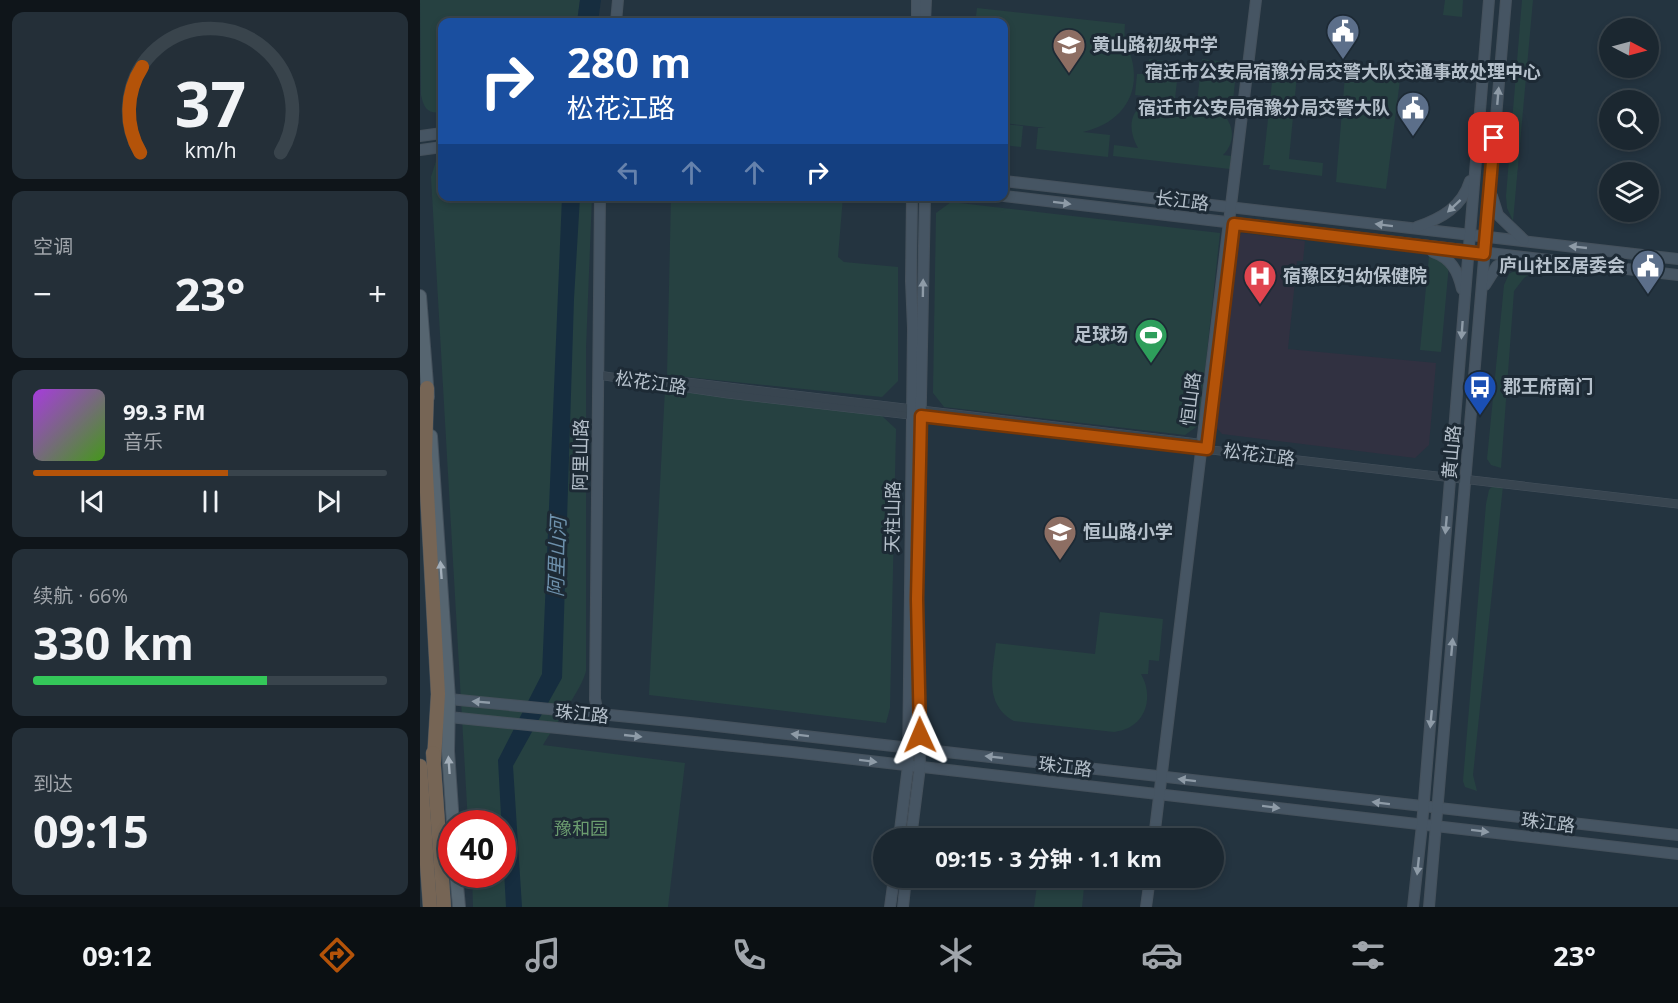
<!DOCTYPE html>
<html lang="zh">
<meta charset="utf-8">
<style>
body{margin:0;font-family:"Open Sans","Noto Sans SC",sans-serif;background:#242f38;color:#f1f3f6;height:100vh;display:flex;flex-direction:column;font-size:22px;white-space:nowrap}
*{box-sizing:border-box;margin:0}
p{font-size:20px;color:#a0a5ab}
.icon{flex:none;width:33px;height:33px;fill:none;stroke:currentColor;stroke-width:2;stroke-linecap:round;stroke-linejoin:round}
.map{position:relative;flex:1;overflow:hidden}
.panel{display:flex;flex-direction:column;gap:12px;padding:12px;background:#0f151a;width:420px}
.panel>*{flex:none}
.hud{position:absolute;left:18px;top:18px;width:570px;height:183px;border-radius:12px;box-shadow:0 3px 9px #0003,0 0 0 2px #39444c;background:#1a4fa0;color:#fff;overflow:hidden}
.needle{width:39px;rotate:96deg}
.buttons{position:absolute;left:1179px;top:18px;display:grid;gap:12px}
.buttons a{display:grid;place-items:center;width:60px;height:60px;border-radius:50%;background:#1b2730;box-shadow:0 3px 9px #0003,0 0 0 2px #39444c;font-size:30px}
.speed{position:absolute;left:18px;top:810px;display:flex;gap:12px;font-size:30px;font-weight:700;text-align:center}
.speed>*{display:grid;place-content:center;width:78px;height:78px;border-radius:50%;background:#1b2730;box-shadow:0 3px 9px #0003,0 0 0 2px #39444c;line-height:1}
.speed .limit{border:9px solid #d22;background:#fff;color:#111}
.pin{position:absolute;display:grid;place-items:center;width:51px;height:51px;color:#fff;margin:-26px;border-radius:12px;box-shadow:0 3px 9px #0006}
.me{position:absolute;width:66px;margin:-33px;rotate:359deg;stroke-linejoin:round;filter:drop-shadow(0 0 4px #0008)}
.turn{display:flex;align-items:center;gap:21px;height:126px;padding:0 30px;font-size:27px}
.turn .icon{width:78px;height:78px;stroke-width:2.5}
.turn b{display:block;font-size:42px;line-height:51px}
.lanes{display:flex;align-items:center;height:57px;padding:0 30px;background:#0003;justify-content:center;gap:30px;direction:ltr}
.lanes .off{opacity:.35}
.big{font-size:45px;font-weight:700;line-height:1.1}
.panel .widget{flex:1;display:flex;flex-direction:column;justify-content:center;gap:9px;min-width:0;padding:0 21px;border-radius:12px;background:#242f38}
.panel .dial{align-items:center;gap:0}
.dial svg{height:156px;overflow:visible;fill:none;stroke:#39444c;stroke-width:7;stroke-linecap:round;text-anchor:middle}
.dial text{fill:#f1f3f6;stroke:none}
.song{display:flex;align-items:center;gap:18px}
.cover{width:72px;height:72px;border-radius:9px;background:linear-gradient(135deg,hsl(280 70% 55%),hsl(100 70% 35%))}
.played{height:6px;border-radius:3px;background:linear-gradient(90deg,#b45309 55%,#39444c 55%)}
.keys{display:flex;justify-content:space-around;direction:ltr}
.heat{display:flex;justify-content:space-between;align-items:center;font-size:33px;direction:ltr}
.charge{height:9px;border-radius:4px;background:linear-gradient(90deg,#34c759 66%,#39444c 0)}
.trip{position:absolute;left:453px;top:828px;width:351px;height:60px;border-radius:30px;background:#1b2730;box-shadow:0 3px 9px #0003,0 0 0 2px #39444c;font-weight:700;line-height:60px;text-align:center}
.dock{display:flex;height:96px;justify-content:space-around;align-items:center;background:#0b1013;color:#a0a5ab}
.dock .icon{width:42px;height:42px}
.dock .on{color:#b45309}
.dock b{font-size:27px;color:#f1f3f6}
main{display:flex;flex:1;min-height:0}
.map>svg:first-child{display:block}
.medical{fill:#313141}
.green{fill:#264141}
.water{fill:#162d3f}
.lines{fill:none;stroke-linecap:round;stroke-linejoin:round}
.street-casing{stroke:#45515c;stroke-width:9}
.secondary-casing{stroke:#45515c;stroke-width:12}
.primary-casing{stroke:#45515c;stroke-width:14}
.highway-casing{stroke:#43505b;stroke-width:15}
.street{stroke:#384550;stroke-width:8}
.secondary{stroke:#465563;stroke-width:10}
.primary{stroke:#566570;stroke-width:12}
.highway{stroke:#766555;stroke-width:14}
.oneway{fill:#8e9ba7}
.oneway2{fill:#a2aeb9}
.route-casing{stroke:#753606;stroke-width:15}
.route{stroke:#b45309;stroke-width:10}
.labels{text-anchor:middle;stroke-width:6;stroke-linejoin:round;paint-order:stroke}
.poi-label{font-size:18px;font-weight:bold;fill:#b5c0cb;stroke:#1d2a35;text-anchor:start}
.street-label{font-size:18px;fill:#b5c0cb;stroke:#1d2a35}
.park-label{font-size:18px;fill:#6b9c6f;stroke:#1d2a35}
.water-label{font-size:20px;font-style:italic;fill:#6d90ab;stroke:#1d2a35}
</style>
<main>
<section class="panel">
<div class="widget dial"><svg viewBox="0 0 100 80">
<path d="M14 69A42 42 0 1 1 86 69"/>
<path d="M14 69A42 42 0 0 1 15 25" stroke="#b45309"/>
<text x="50" y="56" font-size="32" font-weight="700">37</text>
<text x="50" y="72" font-size="11">km/h</text>
</svg></div>
<div class="widget"><p>空调</p>
<div class="heat"><a>−</a><b class="big">23°</b><a>+</a></div>
</div>
<div class="widget">
<div class="song"><i class="cover"></i><div><b>99.3 FM</b><p>音乐</p></div></div>
<div class="played"></div>
<div class="keys"><svg class="icon" aria-label="previous" viewBox="0 0 24 24"><path d="M18 5L8 12l10 7zM5 5v14"/></svg><svg class="icon" aria-label="pause" viewBox="0 0 24 24"><path d="M8 5v14M16 5v14"/></svg><svg class="icon" aria-label="next" viewBox="0 0 24 24"><path d="M6 5l10 7-10 7zM19 5v14"/></svg></div>
</div>
<div class="widget"><p>续航 · 66%</p><b class="big">330 km</b><div class="charge"></div></div>
<div class="widget"><p>到达</p><b class="big">09:15</b></div>
</section>
<div class="map">
<svg width="1258" height="907" viewBox="0 0 1258 907">
<rect width="100%" height="100%" fill="#243440"/>
<polygon class="medical" points="822,233 885,241 883,261 877,261 868,349 1016,363 1009,445 995,458 802,434 793,424 816,239"/>
<g class="green">
<path d="M0,0H160L157,22H22V112C8,114 4,109 1,95Z"/>
<polygon points="1025,0 1043,0 1042,17 1023,15"/>
<polygon points="1102,0 1113,0 1093,221 1087,208 1086,196"/>
<path d="M557,8L705,24C703,43 708,43 712,60C721,98 698,124 663,132L690,135L688,157L616,149L618,128H626L584,123V22H542L556,16Z"/>
<path d="M729,59L759,63L755,99L777,102L782,59L817,63L812,110L798,109C813,121 818,140 803,155L811,156L810,169L693,156L694,145L718,148C705,124 711,102 741,101V98L715,95L717,74H727Z"/>
<polygon points="863,61 914,67 912,78 877,75 869,159 903,163 902,176 849,169 850,165 843,165 854,64"/>
<polygon points="930,73 980,80 966,189 916,182 925,76"/>
<polygon points="584,124 603,126 601,147 584,145"/>
<path d="M22,158V196L172,197L166,348V671C162,689 134,726 123,745L265,763L248,907H53L52,875L82,874V824L48,823L11,177L16,161Z"/>
<polygon points="251,197 423,197 418,257 424,262 478,267 478,381 462,397 247,375"/>
<polygon points="531,202 800,233 779,425 765,435 524,407 513,393 516,213"/>
<polygon points="1009,256 1019,258 1029,264 1021,352 1000,350"/>
<polygon points="1101,267 1119,268 1104,278 1094,291 1081,468 1071,465 1067,459 1084,285 1089,274"/>
<polygon points="245,389 461,415 476,429 470,708 466,723 229,695"/>
<polygon points="1072,486 1083,486 1053,775 1057,791 1045,787 1043,781 1066,504 1069,490"/>
<path d="M680,612L743,619L739,661L729,660L728,674H721C735,698 725,729 694,732L594,721C563,704 573,671 576,643L675,654Z"/>
<polygon points="618,878 665,878 662,907 614,907"/>
</g>
<g class="water">
<polygon points="160,0 181,0 178,22 157,22"/>
<polygon points="142,197 160,197 154,299 142,678 93,766 102,907 86,907 78,760 122,674"/>
</g>
<g class="lines">
<defs>
<g id="street">
<polyline points="178,375 308,394 1258,504"/>
<polyline points="217,376 786,444"/>
</g>
<g id="secondary">
<polyline points="196,22 198,0"/>
<polyline points="497,22 497,0"/>
<polyline points="505,22 506,0"/>
<polyline points="0,136 22,133"/>
<polyline points="0,150 22,147"/>
<polyline points="584,181 1258,259"/>
<polyline points="584,196 1258,275"/>
<polyline points="1072,196 1078,215 1104,240"/>
<path d="M997,227C1022,218 1042,207 1050,181"/>
<path d="M1013,252C1031,258 1038,271 1042,289"/>
<polyline points="1065,285 1077,266 1094,259"/>
<polyline points="29,699 270,723 1258,835"/>
<polyline points="178,714 175,699 180,196"/>
<polyline points="29,717 372,752 1258,854"/>
<polyline points="479,838 488,766 493,328 491,281 492,196"/>
<polyline points="491,838 500,767 497,599 505,196"/>
<polyline points="734,838 836,0"/>
<polyline points="470,907 474,878"/>
<polyline points="483,907 486,878"/>
<polyline points="726,907 730,878"/>
<polyline points="993,907 1002,825 1069,0"/>
<polyline points="1009,907 1086,0"/>
</g>
<g id="primary">
<polyline points="0,296 8,397"/>
<polyline points="11,436 29,699 28,751 33,824"/>
<polyline points="36,874 39,907"/>
</g>
<g id="highway">
<polyline points="7,388 5,456 18,694 14,760"/>
<polyline points="13,753 24,907"/>
<polyline points="0,766 10,907"/>
</g>
</defs>
<use href="#street" class="street-casing"/>
<use href="#secondary" class="secondary-casing"/>
<use href="#primary" class="primary-casing"/>
<use href="#highway" class="highway-casing"/>
<use href="#street" class="street"/>
<use href="#secondary" class="secondary"/>
<use href="#primary" class="primary"/>
<use href="#highway" class="highway"/>
</g>
<defs><path id="oneway-solid" d="M-6-.8H1V-3.2L6.5 0L1 3.2V.8H-6Z" transform="scale(1.5)"/></defs>
<g class="oneway">
<use href="#oneway-solid" transform="translate(1078 96) rotate(-85)"/>
<use href="#oneway-solid" transform="translate(642 203) rotate(7)"/>
<use href="#oneway-solid" transform="translate(1034 206) rotate(137)"/>
<use href="#oneway-solid" transform="translate(964 225) rotate(-173)"/>
<use href="#oneway-solid" transform="translate(1158 247) rotate(-174)"/>
<use href="#oneway-solid" transform="translate(503 288) rotate(-89)"/>
<use href="#oneway-solid" transform="translate(1042 330) rotate(94)"/>
<use href="#oneway-solid" transform="translate(1026 525) rotate(95)"/>
<use href="#oneway-solid" transform="translate(1032 647) rotate(-85)"/>
<use href="#oneway-solid" transform="translate(61 702) rotate(-175)"/>
<use href="#oneway-solid" transform="translate(1011 719) rotate(95)"/>
<use href="#oneway-solid" transform="translate(380 735) rotate(-173)"/>
<use href="#oneway-solid" transform="translate(213 736) rotate(6)"/>
<use href="#oneway-solid" transform="translate(574 757) rotate(-174)"/>
<use href="#oneway-solid" transform="translate(448 761) rotate(7)"/>
<use href="#oneway-solid" transform="translate(767 780) rotate(-173)"/>
<use href="#oneway-solid" transform="translate(961 803) rotate(-173)"/>
<use href="#oneway-solid" transform="translate(851 807) rotate(7)"/>
<use href="#oneway-solid" transform="translate(1060 831) rotate(7)"/>
<use href="#oneway-solid" transform="translate(998 866) rotate(96)"/>
</g>
<g class="oneway2">
<use href="#oneway-solid" transform="translate(21 570) rotate(-94)"/>
<use href="#oneway-solid" transform="translate(29 765) rotate(-94)"/>
</g>
<g class="lines">
<defs>
<polyline id="route" points="500,735 497,599 501,416 787,449 814,224 1064,254 1074,138"/>
</defs>
<use href="#route" class="route-casing"/>
<use href="#route" class="route"/>
</g>
<defs>
<symbol id="civic-pin" viewBox="-11 -11 22 30"><path d="M0 17L-7.5 6A9.5 9.5 0 1 1 7.5 6Z" fill="#5c6f8a" stroke="#1d2a35"/><path d="M-.6-6.5H3V-4.5H.6V-3L4-1V1h2V6H-6V1h2V-1L-.6-3ZM-1.2 2.5V6h2.4V2.5Z" fill="#fff"/></symbol>
<symbol id="school-pin" viewBox="-11 -11 22 30"><path d="M0 17L-7.5 6A9.5 9.5 0 1 1 7.5 6Z" fill="#8d6e63" stroke="#1d2a35"/><path d="M0-5L7-2L0 1L-7-2ZM-4 1L0 2.5L4 1V4Q0 6-4 4Z" fill="#fff"/></symbol>
<symbol id="hospital-pin" viewBox="-11 -11 22 30"><path d="M0 17L-7.5 6A9.5 9.5 0 1 1 7.5 6Z" fill="#e0444e" stroke="#1d2a35"/><path d="M-5-5h3v3.5h4V-5h3V5h-3V1.5h-4V5h-3Z" fill="#fff"/></symbol>
<symbol id="stadium-pin" viewBox="-11 -11 22 30"><path d="M0 17L-7.5 6A9.5 9.5 0 1 1 7.5 6Z" fill="#2e9e5b" stroke="#1d2a35"/><path d="M0-5a6.5 5 0 1 0 0 10a6.5 5 0 1 0 0-10ZM-3.5-1.8h7v3.6h-7Z" fill="#fff"/></symbol>
<symbol id="bus-pin" viewBox="-11 -11 22 30"><path d="M0 17L-7.5 6A9.5 9.5 0 1 1 7.5 6Z" fill="#1a4fb4" stroke="#1d2a35"/><path d="M-5-6H5V4H4V6H2V4H-2V6H-4V4H-5ZM-3.5-4V0h7V-4ZM-3.5 1.2v1.5H-2V1.2ZM2 1.2v1.5H3.5V1.2Z" fill="#fff"/></symbol>
</defs>
<g fill-rule="evenodd">
<use href="#civic-pin" x="904" y="12" width="38" height="52"/>
<use href="#school-pin" x="630" y="26" width="38" height="52"/>
<use href="#civic-pin" x="974" y="89" width="38" height="52"/>
<use href="#civic-pin" x="1209" y="247" width="38" height="52"/>
<use href="#hospital-pin" x="821" y="257" width="38" height="52"/>
<use href="#stadium-pin" x="712" y="316" width="38" height="52"/>
<use href="#bus-pin" x="1041" y="368" width="38" height="52"/>
<use href="#school-pin" x="621" y="513" width="38" height="52"/>
</g>
<g class="labels">
<g class="poi-label">
<text x="672" y="51">黄山路初级中学</text>
<text x="923" y="78" text-anchor="middle">宿迁市公安局宿豫分局交警大队交通事故处理中心</text>
<text x="970" y="114" text-anchor="end">宿迁市公安局宿豫分局交警大队</text>
<text x="1205" y="272" text-anchor="end">庐山社区居委会</text>
<text x="863" y="282">宿豫区妇幼保健院</text>
<text x="708" y="341" text-anchor="end">足球场</text>
<text x="1083" y="393">郡王府南门</text>
<text x="663" y="538">恒山路小学</text>
</g>
<g class="street-label">
<text transform="translate(762 201) rotate(7)" y="6">长江路</text>
<text transform="translate(231 383) rotate(8)" y="6">松花江路</text>
<text transform="translate(771 399) rotate(-83)" y="6">恒山路</text>
<text transform="translate(1032 452) rotate(-85)" y="6">黄山路</text>
<text transform="translate(161 455) rotate(-89)" y="6">阿里山路</text>
<text transform="translate(839 455) rotate(7)" y="6">松花江路</text>
<text transform="translate(473 517) rotate(-89)" y="6">天柱山路</text>
<text transform="translate(162 714) rotate(6)" y="6">珠江路</text>
<text transform="translate(645 767) rotate(7)" y="6">珠江路</text>
<text transform="translate(1128 823) rotate(7)" y="6">珠江路</text>
</g>
<g class="park-label">
<text x="161" y="835">豫和园</text>
</g>
<g class="water-label">
<text transform="translate(137 557) rotate(-88)" y="7">阿里山河</text>
</g>
</g>
</svg>
<div class="buttons">
<a><svg class="needle" viewBox="-14 -14 28 28"><path d="M0-13l5 13h-10z" fill="#e53935"/><path d="M0 13l5-13h-10z" fill="#a0a5ab"/></svg></a>
<a><svg class="icon" aria-label="search" viewBox="0 0 24 24"><circle cx="10" cy="10" r="6"/><path d="M15 15l6 6"/></svg></a>
<a><svg class="icon" aria-label="layers" viewBox="0 0 24 24"><path d="M12 4l9 5-9 5-9-5zM3 14l9 5 9-5"/></svg></a>
</div>
<div class="speed"><div class="limit">40</div></div>
<div class="pin" style="left:1074px;top:138px;background:#d93025"><svg class="icon" aria-label="arrive" viewBox="0 0 24 24"><path d="M6 21V4h12l-3 4 3 4H6"/></svg></div>
<svg class="me" style="left:500px;top:735px" viewBox="-20 -20 40 40"><path d="M0-17L14 15 0 8-14 15z" fill="#b45309" stroke="#fff" stroke-width="4"/></svg>
<div class="trip">09:15 · 3 分钟 · 1.1 km</div>
<div class="hud">
<div class="turn"><svg class="icon" aria-label="right" viewBox="0 0 24 24"><path d="M7 20v-9h11M14 6l5 5-5 5"/></svg><div><b>280 m</b>松花江路</div></div>
<div class="lanes"><svg class="icon off" aria-label="left" viewBox="0 0 24 24"><path d="M17 20v-9H6M10 6l-5 5 5 5"/></svg><svg class="icon off" aria-label="ahead" viewBox="0 0 24 24"><path d="M12 20V5M6 11l6-6 6 6"/></svg><svg class="icon off" aria-label="ahead" viewBox="0 0 24 24"><path d="M12 20V5M6 11l6-6 6 6"/></svg><svg class="icon" aria-label="right" viewBox="0 0 24 24"><path d="M7 20v-9h11M14 6l5 5-5 5"/></svg></div>
</div>
</div>
</main>
<nav class="dock">
<b>09:12</b>
<svg class="icon on" aria-label="directions" viewBox="0 0 24 24"><path d="M12 3l9 9-9 9-9-9zM9 14v-3h6M13 9l2 2-2 2"/></svg>
<svg class="icon" aria-label="music" viewBox="0 0 24 24"><path d="M9 18V5l10-2v13"/><circle cx="6" cy="18" r="3"/><circle cx="16" cy="16" r="3"/></svg>
<svg class="icon" aria-label="phone" viewBox="0 0 24 24"><path d="M5 4h4l2 5-3 2q2 4 5 5l2-3 5 2v4C11 20 4 13 5 4z"/></svg>
<svg class="icon" aria-label="climate" viewBox="0 0 24 24"><path d="M12 3v18M4 7l16 10M4 17L20 7"/></svg>
<svg class="icon" aria-label="car" viewBox="0 0 24 24"><path d="M5 17H2v-5l4-1 3-4h7l3 4 3 1v5h-3M9 17h6M6 11h13"/><circle cx="7" cy="17" r="2"/><circle cx="17" cy="17" r="2"/></svg>
<svg class="icon" aria-label="filters" viewBox="0 0 24 24"><path d="M4 7h16M4 17h16"/><circle cx="9" cy="7" r="2"/><circle cx="15" cy="17" r="2"/></svg>
<b>23°</b>
</nav>
